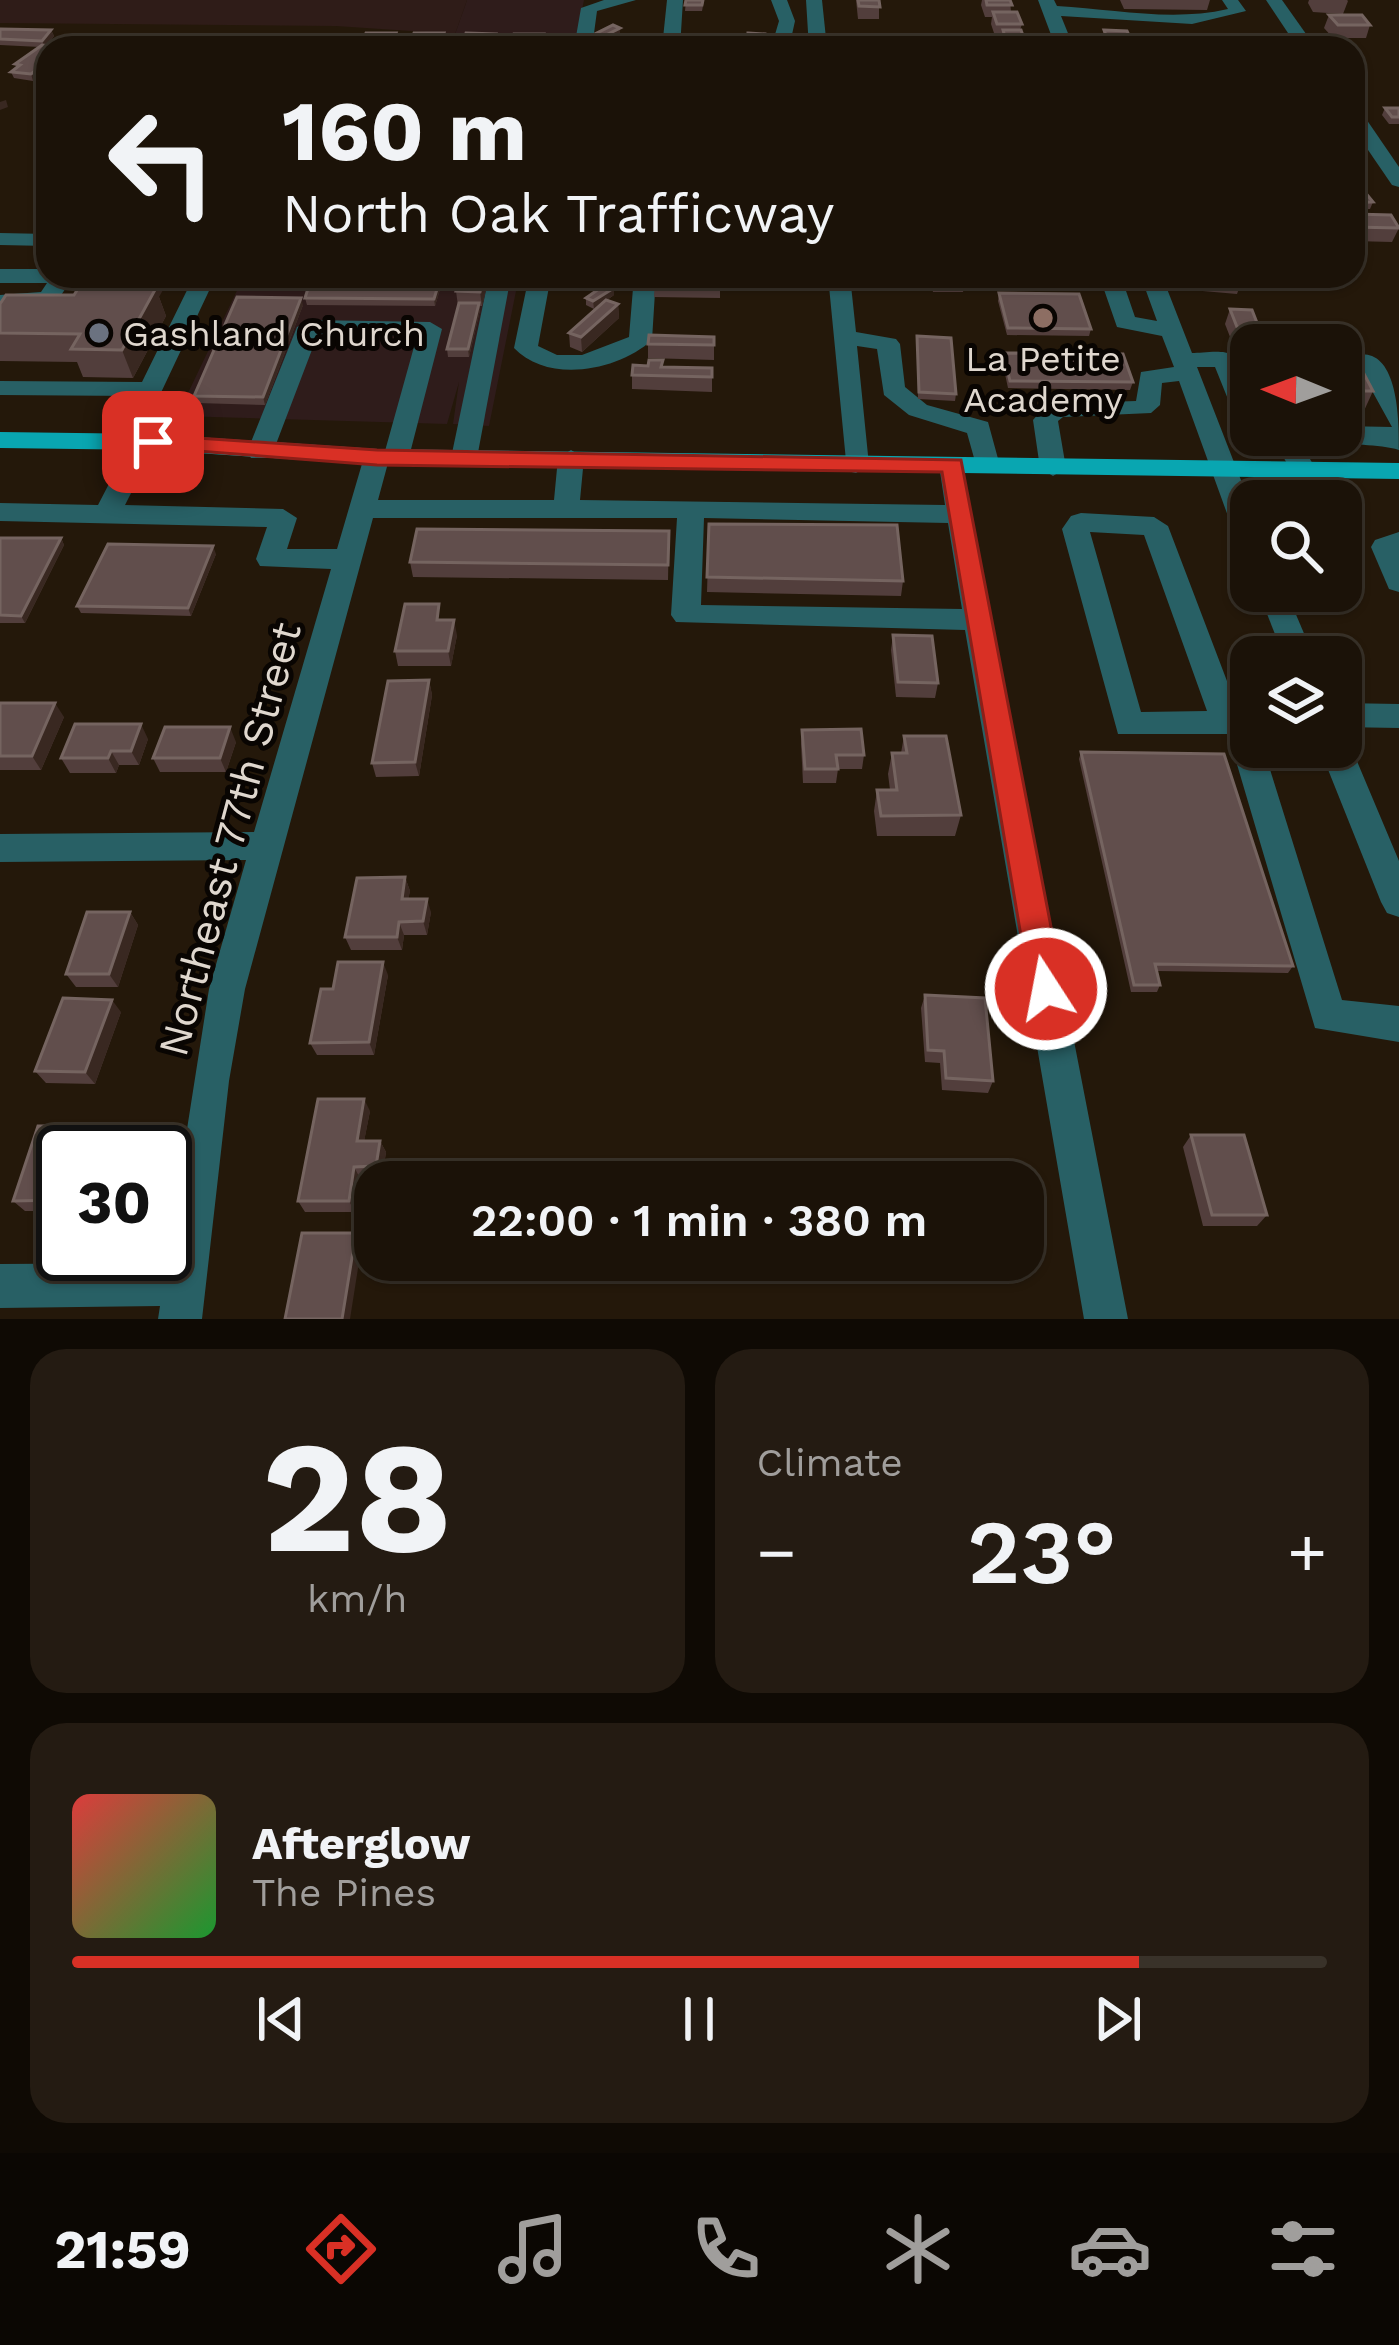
<!DOCTYPE html>
<meta charset="utf-8">
<style>
body{margin:0;font-family:"Work Sans",sans-serif;background:#241b12;color:#f1f3f6;height:100vh;display:flex;flex-direction:column;font-size:45px;white-space:nowrap}
*{box-sizing:border-box;margin:0}
p{font-size:39px;color:#a09e9c}
.icon{flex:none;width:66px;height:66px;fill:none;stroke:currentColor;stroke-width:2;stroke-linecap:round;stroke-linejoin:round}
.map{position:relative;height:1319px;overflow:hidden}
.side{display:flex;flex-direction:column;gap:30px;padding:30px;background:#0f0a04;flex:1}
.side>*{flex:none}
.banner{position:absolute;left:36px;top:36px;width:1329px;height:252px;border-radius:36px;box-shadow:0 3px 9px #0004,0 0 0 3px #393229;background:#1b1208;color:#f1f3f6;overflow:hidden}
.needle{width:78px;rotate:271deg}
.controls{position:absolute;left:1230px;top:324px;display:grid;gap:24px}
.controls a{display:grid;place-items:center;width:132px;height:132px;border-radius:24px;background:#1b1208;box-shadow:0 3px 9px #0004,0 0 0 3px #393229;font-size:60px}
.speed{position:absolute;left:36px;top:1125px;display:flex;gap:24px;font-size:60px;font-weight:700;text-align:center}
.speed>*{display:grid;place-content:center;width:156px;height:156px;border-radius:50%;background:#1b1208;box-shadow:0 3px 9px #0004,0 0 0 3px #393229;line-height:1}
.speed .limit{border:6px solid #111;border-radius:18px;background:#fff;color:#111}
.pin{position:absolute;display:grid;place-items:center;width:102px;height:102px;color:#fff;margin:-51px;border-radius:24px;box-shadow:0 6px 18px #0006}
.me{position:absolute;width:132px;margin:-66px;rotate:349deg;stroke-linejoin:round;filter:drop-shadow(0 0 9px #0008)}
.turn{display:flex;align-items:center;gap:42px;height:252px;padding:0 48px;font-size:54px}
.turn .icon{width:156px;height:156px;stroke-width:2.5}
.turn b{display:block;font-size:84px;line-height:102px}
.big{font-size:90px;font-weight:600;line-height:1.1}
.side .card{flex:1;display:flex;flex-direction:column;justify-content:center;gap:18px;min-width:0;padding:0 42px;border-radius:36px;background:#241b12}
.side .dial{align-items:center;gap:0}
.dial b{font-size:156px;line-height:1}
.song{display:flex;align-items:center;gap:36px}
.cover{width:144px;height:144px;border-radius:18px;background:linear-gradient(135deg,hsl(0 70% 55%),hsl(130 70% 35%))}
.played{height:12px;border-radius:6px;background:linear-gradient(90deg,#d93025 85%,#393229 85%)}
.keys{display:flex;justify-content:space-around;direction:ltr}
.heat{display:flex;justify-content:space-between;align-items:center;font-size:66px;direction:ltr}
.side .tiles{flex:1;display:grid;gap:30px;grid-template-columns:1fr 1fr}
.card:last-child{grid-column:span 2}
.trip{position:absolute;left:354px;top:1161px;width:690px;height:120px;border-radius:36px;background:#1b1208;box-shadow:0 3px 9px #0004,0 0 0 3px #393229;font-weight:600;line-height:120px;text-align:center}
.menu{display:flex;height:192px;justify-content:space-around;align-items:center;background:#0b0703;color:#a09e9c}
.menu .icon{width:84px;height:84px}
.menu .selected{color:#d93025}
.menu b{font-size:54px;color:#f1f3f6}
.map>svg:first-child{display:block}
.commercial{fill:#2f1c1b}
.education{fill:#2f1c18}
.lines{fill:none;stroke-linecap:round;stroke-linejoin:round}
.minor{fill:#286065;fill-rule:evenodd}
.major{fill:#09a6b1;fill-rule:evenodd}
.wall{fill:#523e3c}
.shaded-wall{fill:#392821}
.building{fill:#614e4c;stroke:#756460;stroke-width:3}
.route{fill:#d93025;stroke:#8d1f18;stroke-width:3}
.education-dot{fill:#8d6e63;stroke:#090502;stroke-width:4.5}
.worship-dot{fill:#6b7280;stroke:#090502;stroke-width:4.5}
.labels{text-anchor:middle;stroke-width:10;stroke-linejoin:round;paint-order:stroke}
.far-poi-label{font-size:36px;fill:#dfd7ce;stroke:#090502;text-anchor:start}
.street-label{font-size:42px;fill:#dfd7ce;stroke:#090502}
</style>
<div class="map">
<svg width="1399" height="1319" viewBox="0 0 1399 1319">
<rect width="100%" height="100%" fill="#24180a"/>
<g class="commercial">
<polygon points="467,0 584,0 577,34 455,34"/>
<polygon points="244,276 519,276 489,426 453,424 459,382 447,424 177,416"/>
</g>
<polygon class="education" points="0,0 467,0 455,34 336,26 0,23"/>
<g class="lines">
<g class="minor">
<polygon points="604,0 636,0 597,11 592,48 574,48 581,8"/>
<polygon points="667,0 683,0 680,48 662,48"/>
<polygon points="771,0 787,0 795,21 789,48 771,48 779,21"/>
<polygon points="806,0 822,0 827,48 809,48"/>
<path d="M1038,0H1054L1057,6C1113,9 1172,22 1228,9L1222,0H1238L1246,11L1192,24L1061,16L1074,48H1056Z"/>
<polygon points="1266,0 1282,0 1316,48 1298,48"/>
<polygon points="379,35 538,36 562,48 345,48"/>
<polygon points="1353,108 1360,110 1399,167 1399,187 1392,185 1353,128"/>
<polygon points="0,233 48,234 48,246 0,245"/>
<polygon points="0,269 48,269 48,276 71,280 56,303 0,309 0,295 41,292 47,283 0,283"/>
<path d="M194,276H216L141,435L157,442L125,505L283,509L297,518L287,549H337L364,457L368,451H385L417,336L318,334L273,452L269,458H251L247,452L297,327L309,320L430,322L442,329L409,457L405,463H388L378,500H554L558,458L571,450L584,458L580,500L945,505L939,465L952,457L961,459L1128,1319H1084L965,630L676,622L671,615L677,518H373L245,989L229,1081L202,1319H158L160,1306L0,1308V1264L166,1263L209,989L246,860L0,862V834L254,832L331,569L260,566L256,559L267,527L0,521V503L98,505L127,449L112,442L135,396L0,395V381L142,382ZM704,518L948,523L962,609L701,605Z"/>
<polygon points="489,276 511,276 477,458 464,466 451,458"/>
<path d="M529,276H551L538,346L557,355H582L629,337L634,276H656L652,340C618,371 548,384 514,348Z"/>
<polygon points="828,276 850,276 856,332 896,339 900,344 905,387 927,405 988,422 1000,466 996,472 978,472 967,433 909,415 884,395 877,349 857,346 869,465 856,473 847,471"/>
<path d="M1104,276H1162L1192,353C1202,353 1224,349 1232,355C1250,368 1251,412 1251,432L1238,424L1215,367H1197L1251,506V550L1237,541L1179,381L1162,383L1160,405L1151,413L1063,417L1058,421L1066,468L1053,476L1040,468L1033,420L1047,404L1136,401L1141,372L1174,367L1162,336L1117,327L1101,281ZM1125,288H1145L1157,321L1135,317Z"/>
<polygon points="1297,322 1305,324 1318,345 1294,345 1285,329"/>
<path d="M1341,354C1350,354 1363,353 1372,356C1399,367 1399,425 1399,450C1379,443 1347,448 1329,435H1341V426L1392,427L1360,369L1341,368Z"/>
<polygon points="1271,435 1297,435 1316,470 1312,476 1294,476"/>
<path d="M1081,513L1154,517L1168,526L1238,710L1251,709V747H1263L1342,1000L1399,1006V1042L1315,1028L1228,734H1118L1062,529L1071,516ZM1090,532L1144,535L1207,711L1141,712Z"/>
<polygon points="1399,532 1399,592 1389,589 1371,547 1375,540"/>
<polygon points="1258,591 1286,591 1314,657 1284,657"/>
<polygon points="1341,703 1399,704 1399,728 1341,727"/>
<polygon points="1341,736 1351,747 1399,861 1399,917 1387,913 1381,902 1319,747 1341,747"/>
</g>
<polygon class="major" points="0,432 153,434 377,449 1399,463 1399,479 377,465 153,450 0,448"/>
</g>
<g class="wall">
<polygon points="686,0 704,0 702,11 685,11"/>
<polygon points="856,0 879,0 879,19 858,19"/>
<polygon points="982,0 1010,0 1011,12 1022,24 1020,30 1026,44 1025,48 1002,48 1002,36 995,36 991,24 992,17 985,17 981,5"/>
<polygon points="1120,0 1210,0 1207,10 1124,9"/>
<polygon points="1309,0 1347,0 1348,1 1343,14 1313,12 1308,3"/>
<polygon points="1329,15 1370,25 1366,38 1333,38 1324,28"/>
<polygon points="0,29 51,30 54,36 46,45 33,81 14,78 11,72 17,68 15,64 40,47 0,45"/>
<polygon points="1104,30 1133,44 1132,48 1103,48 1101,43"/>
<polygon points="748,33 765,34 765,47 748,47"/>
<polygon points="1385,108 1399,108 1399,124 1389,124 1382,115"/>
<polygon points="1353,191 1373,202 1370,209 1353,210"/>
<polygon points="1353,214 1399,228 1392,242 1353,241"/>
<polygon points="312,276 444,276 435,306 307,305 305,298"/>
<polygon points="460,276 489,276 482,306 480,306 480,310 469,357 448,357 447,349 458,306 456,291"/>
<polygon points="655,276 720,276 720,298 654,297"/>
<polygon points="929,276 966,276 963,292 933,292"/>
<polygon points="1190,276 1253,276 1251,281 1242,280 1237,294 1191,290"/>
<polygon points="999,293 1091,329 1089,336 1007,335 998,301"/>
<polygon points="614,295 607,300 618,304 619,318 582,352 570,347 569,333 601,304 594,309 586,305 586,298"/>
<polygon points="159,297 166,316 133,378 83,377 77,362 0,361 0,304"/>
<polygon points="303,305 265,405 197,403 194,396"/>
<polygon points="1230,309 1259,328 1254,342 1232,342 1225,324"/>
<polygon points="917,336 956,394 955,401 918,399"/>
<polygon points="714,337 714,360 648,358 648,344"/>
<polygon points="1247,348 1251,348 1251,397 1239,369"/>
<polygon points="1341,349 1373,391 1363,413 1341,412"/>
<polygon points="1003,353 1133,382 1130,390 1008,388 1002,360"/>
<polygon points="663,367 712,368 712,392 632,389 632,375"/>
<polygon points="709,524 903,581 901,596 707,592"/>
<polygon points="669,531 668,580 413,577 410,562"/>
<polygon points="0,538 61,538 64,545 25,623 0,623"/>
<polygon points="216,554 191,616 81,613 77,606"/>
<polygon points="457,635 451,666 398,666 395,651"/>
<polygon points="893,635 938,683 935,698 896,697 891,650"/>
<polygon points="429,680 432,695 419,776 376,777 372,763"/>
<polygon points="0,703 64,717 41,770 0,770"/>
<polygon points="802,730 864,755 862,769 838,769 836,783 803,783 801,744"/>
<polygon points="904,736 961,815 955,836 877,836 874,811 877,790 890,790 888,774 892,753 901,753"/>
<polygon points="148,739 139,765 119,765 116,773 70,773 61,758"/>
<polygon points="236,742 226,772 160,772 153,758"/>
<polygon points="1081,752 1293,966 1288,973 1157,971 1160,985 1157,992 1131,992 1079,759"/>
<polygon points="405,877 410,891 408,899 431,912 427,935 404,935 402,950 351,950 345,937"/>
<polygon points="130,912 138,925 118,987 76,987 66,974"/>
<polygon points="388,975 374,1055 317,1055 310,1043 333,989"/>
<polygon points="925,995 993,1081 988,1093 942,1090 940,1063 925,1062 921,1008"/>
<polygon points="121,1012 95,1084 46,1083 35,1071"/>
<polygon points="370,1111 364,1141 380,1141 386,1152 382,1178 360,1178 355,1212 305,1212 298,1201"/>
<polygon points="38,1126 89,1126 99,1137 95,1152 63,1152 63,1211 25,1211 13,1201"/>
<polygon points="1191,1135 1267,1215 1257,1226 1203,1226 1183,1147"/>
<polygon points="967,1260 1017,1260 1017,1267 1012,1277 969,1275"/>
</g>
<g class="shaded-wall">
<polygon points="620,28 620,34 599,46 598,39"/>
<polygon points="51,30 54,36 44,47 42,41"/>
<polygon points="396,33 397,48 390,48"/>
<polygon points="48,61 48,70 33,81 31,74"/>
<polygon points="6,100 8,107 0,110 0,102"/>
<polygon points="146,276 171,276 159,297 166,316 133,378 122,350 139,288"/>
<polygon points="441,276 444,276 435,306 434,299"/>
<polygon points="484,276 489,276 482,306 480,292"/>
<polygon points="614,288 614,295 594,309 593,301"/>
<polygon points="301,298 303,305 265,405 263,397"/>
<polygon points="479,303 480,310 469,357 468,349"/>
<polygon points="618,304 619,318 582,352 581,337"/>
<polygon points="61,538 64,545 25,623 21,616"/>
<polygon points="213,546 216,554 191,616 188,608"/>
<polygon points="454,620 457,635 451,666 448,651"/>
<polygon points="429,680 432,695 419,776 415,762"/>
<polygon points="55,703 64,717 41,770 32,756"/>
<polygon points="141,724 148,739 139,765 131,751"/>
<polygon points="230,727 236,742 226,772 220,758"/>
<polygon points="111,751 119,765 116,773 108,758"/>
<polygon points="405,877 410,891 406,913 402,899"/>
<polygon points="427,899 431,912 427,935 423,921"/>
<polygon points="130,912 138,925 118,987 109,974"/>
<polygon points="399,922 404,935 402,950 397,937"/>
<polygon points="383,962 388,975 374,1055 369,1042"/>
<polygon points="112,1000 121,1012 95,1084 85,1072"/>
<polygon points="364,1099 370,1111 362,1152 357,1141"/>
<polygon points="89,1126 99,1137 95,1152 81,1152"/>
<polygon points="380,1141 386,1152 382,1178 376,1166"/>
<polygon points="354,1167 360,1178 355,1212 349,1201"/>
<polygon points="356,1233 362,1243 350,1319 342,1319"/>
</g>
<g class="building">
<polygon points="686,0 703,0 702,5 685,5"/>
<polygon points="858,0 879,0 880,7 859,6"/>
<polygon points="986,0 1010,0 1012,5 987,5"/>
<polygon points="993,12 1017,12 1022,24 997,24"/>
<polygon points="1329,15 1362,15 1370,25 1338,25"/>
<polygon points="613,25 620,28 598,39 591,36"/>
<polygon points="0,29 51,30 42,41 0,39"/>
<polygon points="1003,30 1021,30 1026,44 1007,44"/>
<polygon points="1104,30 1127,31 1133,44 1109,43"/>
<polygon points="366,33 396,33 390,48 359,48"/>
<polygon points="414,33 444,33 439,48 408,48"/>
<polygon points="466,33 496,34 492,48 461,48"/>
<polygon points="748,33 765,34 765,41 748,41"/>
<polygon points="514,34 544,34 541,48 510,48"/>
<polygon points="1218,39 1239,39 1245,48 1223,47"/>
<polygon points="42,45 67,48 48,48 48,61 31,74 11,72 20,65 15,64"/>
<polygon points="1385,108 1399,108 1399,117 1392,117"/>
<polygon points="1353,191 1364,191 1373,202 1353,203"/>
<polygon points="1353,214 1391,215 1399,228 1353,227"/>
<polygon points="86,276 146,276 139,288 156,288 122,350 71,349 80,334 0,333 0,304 6,295 74,295"/>
<polygon points="312,276 441,276 434,299 305,298"/>
<polygon points="460,276 484,276 480,292 456,291"/>
<polygon points="655,276 720,276 720,284 654,283"/>
<polygon points="935,276 966,276 966,277 935,278"/>
<polygon points="1200,276 1241,276 1242,280"/>
<polygon points="606,284 614,288 593,301 586,298"/>
<polygon points="999,293 1079,294 1091,329 1008,328"/>
<polygon points="237,297 301,298 263,397 194,396"/>
<polygon points="606,300 618,304 581,337 569,333"/>
<polygon points="459,303 479,303 468,349 447,349"/>
<polygon points="1230,309 1252,310 1259,328 1237,327"/>
<polygon points="649,335 714,337 714,345 648,344"/>
<polygon points="917,336 951,338 956,394 919,392"/>
<polygon points="1341,349 1351,349 1373,391 1341,391"/>
<polygon points="1003,353 1123,354 1133,382 1010,381"/>
<polygon points="649,360 663,360 661,367 712,368 712,377 632,375 633,365 648,366"/>
<polygon points="709,524 897,525 903,581 707,577"/>
<polygon points="417,529 669,531 668,565 410,562"/>
<polygon points="0,538 61,538 21,616 0,615"/>
<polygon points="108,544 213,546 188,608 77,606"/>
<polygon points="405,604 439,604 437,620 454,620 448,651 395,651"/>
<polygon points="893,635 932,636 938,683 898,682"/>
<polygon points="429,680 415,762 372,763 388,681"/>
<polygon points="0,703 55,703 32,756 0,756"/>
<polygon points="75,724 141,724 131,751 111,751 108,758 61,758"/>
<polygon points="165,727 230,727 220,758 153,758"/>
<polygon points="861,729 864,755 836,755 838,769 805,769 802,730"/>
<polygon points="904,736 946,736 961,815 881,816 877,790 897,790 892,753 907,753"/>
<polygon points="1081,752 1224,754 1293,966 1155,964 1160,985 1134,985"/>
<polygon points="405,877 402,899 427,899 423,921 399,922 397,937 345,937 357,878"/>
<polygon points="87,912 130,912 109,974 66,974"/>
<polygon points="338,962 383,962 369,1042 310,1043 321,989 333,989"/>
<polygon points="925,995 985,998 993,1081 946,1078 944,1051 928,1050"/>
<polygon points="63,998 112,1000 85,1072 35,1071"/>
<polygon points="318,1099 364,1099 357,1141 380,1141 376,1166 354,1167 349,1201 298,1201"/>
<polygon points="38,1126 89,1126 81,1152 63,1152 63,1200 13,1201"/>
<polygon points="1191,1135 1244,1135 1267,1215 1212,1215"/>
<polygon points="302,1233 356,1233 342,1319 285,1319"/>
<polygon points="973,1260 1017,1260 1017,1267 973,1265"/>
</g>
<polygon class="route" points="153,435 377,450 961,460 1063,989 1058,1000 1046,1005 1035,1000 1030,989 942,472 377,465 145,447 145,437"/>
<circle class="education-dot" cx="1043" cy="318" r="12"/>
<circle class="worship-dot" cx="99" cy="333" r="12"/>
<g class="labels">
<g class="far-poi-label">
<text x="123" y="346">Gashland Church</text>
<text x="1043" y="371" text-anchor="middle">La Petite<tspan x="1043" dy="41">Academy</tspan></text>
</g>
<g class="street-label">
<text transform="translate(229 839) rotate(-75)" y="15">Northeast 77th Street</text>
</g>
</g>
</svg>
<div class="controls">
<a><svg class="needle" viewBox="-14 -14 28 28"><path d="M0-13l5 13h-10z" fill="#e53935"/><path d="M0 13l5-13h-10z" fill="#a09e9c"/></svg></a>
<a><svg class="icon" aria-label="search" viewBox="0 0 24 24"><circle cx="10" cy="10" r="6"/><path d="M15 15l6 6"/></svg></a>
<a><svg class="icon" aria-label="layers" viewBox="0 0 24 24"><path d="M12 4l9 5-9 5-9-5zM3 14l9 5 9-5"/></svg></a>
</div>
<div class="speed"><div class="limit">30</div></div>
<div class="pin" style="left:153px;top:442px;background:#d93025"><svg class="icon" aria-label="arrive" viewBox="0 0 24 24"><path d="M6 21V4h12l-3 4 3 4H6"/></svg></div>
<svg class="me" style="left:1046px;top:989px" viewBox="-20 -20 40 40"><circle r="17" fill="#d93025" stroke="#fff" stroke-width="3"/><path d="M0-11L8 9 0 5-8 9z" fill="#fff"/></svg>
<div class="trip">22:00 · 1 min · 380 m</div>
<div class="banner">
<div class="turn"><svg class="icon" aria-label="left" viewBox="0 0 24 24"><path d="M17 20v-9H6M10 6l-5 5 5 5"/></svg><div><b>160 m</b>North Oak Trafficway</div></div>
</div>
</div>
<section class="side">
<div class="tiles">
<div class="card dial"><b>28</b><p>km/h</p></div>
<div class="card"><p>Climate</p>
<div class="heat"><a>−</a><b class="big">23°</b><a>+</a></div>
</div>
<div class="card">
<div class="song"><i class="cover"></i><div><b>Afterglow</b><p>The Pines</p></div></div>
<div class="played"></div>
<div class="keys"><svg class="icon" aria-label="previous" viewBox="0 0 24 24"><path d="M18 5L8 12l10 7zM5 5v14"/></svg><svg class="icon" aria-label="pause" viewBox="0 0 24 24"><path d="M8 5v14M16 5v14"/></svg><svg class="icon" aria-label="next" viewBox="0 0 24 24"><path d="M6 5l10 7-10 7zM19 5v14"/></svg></div>
</div>
</div>
</section>
<nav class="menu">
<b>21:59</b>
<svg class="icon selected" aria-label="directions" viewBox="0 0 24 24"><path d="M12 3l9 9-9 9-9-9zM9 14v-3h6M13 9l2 2-2 2"/></svg>
<svg class="icon" aria-label="music" viewBox="0 0 24 24"><path d="M9 18V5l10-2v13"/><circle cx="6" cy="18" r="3"/><circle cx="16" cy="16" r="3"/></svg>
<svg class="icon" aria-label="phone" viewBox="0 0 24 24"><path d="M5 4h4l2 5-3 2q2 4 5 5l2-3 5 2v4C11 20 4 13 5 4z"/></svg>
<svg class="icon" aria-label="climate" viewBox="0 0 24 24"><path d="M12 3v18M4 7l16 10M4 17L20 7"/></svg>
<svg class="icon" aria-label="car" viewBox="0 0 24 24"><path d="M5 17H2v-5l4-1 3-4h7l3 4 3 1v5h-3M9 17h6M6 11h13"/><circle cx="7" cy="17" r="2"/><circle cx="17" cy="17" r="2"/></svg>
<svg class="icon" aria-label="filters" viewBox="0 0 24 24"><path d="M4 7h16M4 17h16"/><circle cx="9" cy="7" r="2"/><circle cx="15" cy="17" r="2"/></svg>
</nav>
